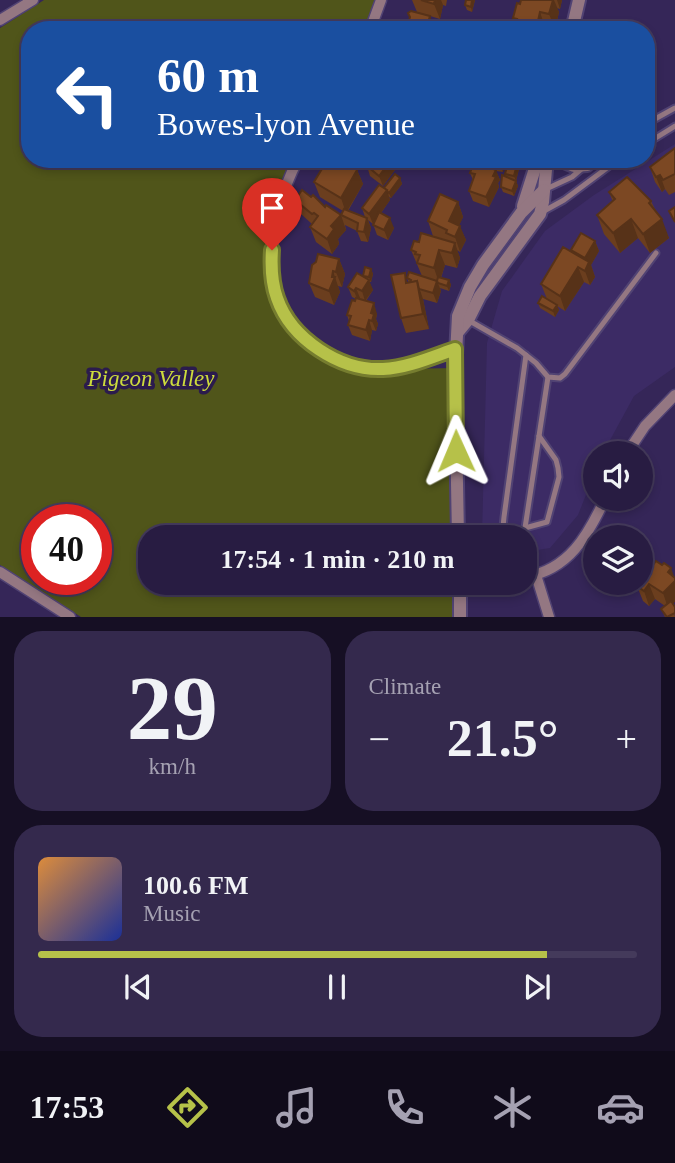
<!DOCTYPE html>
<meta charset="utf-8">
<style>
body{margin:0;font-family:"Times New Roman",serif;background:#34294d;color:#f1f3f6;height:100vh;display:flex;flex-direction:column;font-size:26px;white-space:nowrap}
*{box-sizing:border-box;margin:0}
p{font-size:23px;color:#a5a1b2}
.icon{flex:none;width:38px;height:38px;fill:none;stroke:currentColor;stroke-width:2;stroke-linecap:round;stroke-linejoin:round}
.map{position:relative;height:617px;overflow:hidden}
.sheet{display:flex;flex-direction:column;gap:14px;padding:14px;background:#160f24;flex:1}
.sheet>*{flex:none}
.banner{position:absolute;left:21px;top:21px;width:634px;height:147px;border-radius:28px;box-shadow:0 4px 10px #0003,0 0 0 2px #443a5b;background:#1a4fa0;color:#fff;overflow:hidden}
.buttons{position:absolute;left:583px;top:441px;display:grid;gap:14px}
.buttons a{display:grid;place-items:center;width:70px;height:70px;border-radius:50%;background:#281c42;box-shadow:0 4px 10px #0003,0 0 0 2px #443a5b;font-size:35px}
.speed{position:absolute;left:21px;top:504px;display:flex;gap:14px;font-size:35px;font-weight:700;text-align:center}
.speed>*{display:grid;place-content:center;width:91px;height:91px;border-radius:50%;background:#281c42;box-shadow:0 4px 10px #0003,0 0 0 2px #443a5b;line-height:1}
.speed .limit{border:10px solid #d22;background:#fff;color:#111}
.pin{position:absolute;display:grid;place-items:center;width:60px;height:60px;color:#fff;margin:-72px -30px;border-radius:50% 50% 50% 0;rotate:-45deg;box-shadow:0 0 7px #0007}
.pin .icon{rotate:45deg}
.me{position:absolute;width:77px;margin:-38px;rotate:359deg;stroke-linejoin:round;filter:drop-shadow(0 0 5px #0008)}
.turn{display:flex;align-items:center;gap:24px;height:147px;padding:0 21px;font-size:32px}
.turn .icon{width:91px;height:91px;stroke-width:2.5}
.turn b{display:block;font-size:49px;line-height:60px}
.big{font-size:52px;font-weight:800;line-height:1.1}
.sheet .tile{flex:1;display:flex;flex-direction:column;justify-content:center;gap:10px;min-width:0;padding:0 24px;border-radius:28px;background:#34294d}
.sheet .dial{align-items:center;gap:0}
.dial b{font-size:91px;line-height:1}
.song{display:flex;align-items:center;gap:21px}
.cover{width:84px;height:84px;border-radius:10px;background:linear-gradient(135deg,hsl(30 70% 55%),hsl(230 70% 35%))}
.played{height:7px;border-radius:4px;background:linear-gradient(90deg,#b6c149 85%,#443a5b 85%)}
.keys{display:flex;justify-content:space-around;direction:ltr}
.heat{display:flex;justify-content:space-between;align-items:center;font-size:38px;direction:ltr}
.sheet .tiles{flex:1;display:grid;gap:14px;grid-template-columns:1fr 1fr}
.tile:last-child{grid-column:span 2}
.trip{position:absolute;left:138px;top:525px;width:399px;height:70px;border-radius:28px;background:#281c42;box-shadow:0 4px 10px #0003,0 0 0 2px #443a5b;font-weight:800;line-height:70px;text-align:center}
.tabs{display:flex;height:112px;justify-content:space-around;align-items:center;background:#100b1a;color:#a5a1b2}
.tabs .icon{width:49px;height:49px}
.tabs .current{color:#b6c149}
.tabs b{font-size:32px;color:#f1f3f6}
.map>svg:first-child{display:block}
.built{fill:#3c2b65}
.green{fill:#50551a;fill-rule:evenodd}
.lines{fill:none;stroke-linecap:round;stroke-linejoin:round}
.service-casing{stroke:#514373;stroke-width:9}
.minor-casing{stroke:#514373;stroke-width:13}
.tertiary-casing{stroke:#514373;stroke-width:16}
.service{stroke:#947782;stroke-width:5}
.minor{stroke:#947782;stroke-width:10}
.tertiary{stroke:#947782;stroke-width:12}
.wall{fill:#6b3e1e}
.shaded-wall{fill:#573218}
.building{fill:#7c4823;stroke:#573218;stroke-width:2}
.route-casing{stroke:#767d2f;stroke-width:18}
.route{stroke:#b6c149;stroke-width:12}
.labels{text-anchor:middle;stroke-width:7;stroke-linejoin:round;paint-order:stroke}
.park-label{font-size:23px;font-style:italic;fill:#cddb3c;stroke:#2b1b4d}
</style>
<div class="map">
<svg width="675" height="617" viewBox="0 0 675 617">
<rect width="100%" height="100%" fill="#352658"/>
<polygon class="built" points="675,144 675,367 634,396 603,453 595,453 595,472 578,515 550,548 525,552 525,537 482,537 487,343 502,291 545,231 594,195"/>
<path class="green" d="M44,0H383L371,30H30V159H298L274,241L275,281L295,326L334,355L366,366L397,369L457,368L460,537H150V583H461V617H81L0,565V28ZM37,520H96V579H37Z"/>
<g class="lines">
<defs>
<g id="service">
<polyline points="646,124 675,108"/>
<polyline points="646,144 675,126"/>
<polyline points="544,190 572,177 593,159"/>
<polyline points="544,211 564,200 619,159"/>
<polyline points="468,320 517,348 536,363 548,377 560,378 565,374 656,253"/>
<polyline points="526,355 504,517 503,527 506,534 511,537 522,534 525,528 548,377"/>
<polyline points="525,528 547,522 559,477 558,468 556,460 539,436"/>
</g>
<g id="minor">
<polyline points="0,20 33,0"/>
<polyline points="370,30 381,0"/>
<path d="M298,159C266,223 252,308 322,351C340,362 361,370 383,369C407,368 432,357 455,349"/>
<polyline points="627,453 645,426 675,395"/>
<polyline points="0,572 70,617"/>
<polyline points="536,575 549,617"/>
<path d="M525,577C569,570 588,535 605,499"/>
</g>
<g id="tertiary">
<polyline points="572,30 579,0"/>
<polyline points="557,159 574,166 587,165"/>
<polyline points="523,206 538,159"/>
<polyline points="458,332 468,320 480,296 540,214 543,202 547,159"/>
<polyline points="458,537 455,374 458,316 470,287 483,265 521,213 544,190"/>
<polyline points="460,583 460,617"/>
</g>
</defs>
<use href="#service" class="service-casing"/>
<use href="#minor" class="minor-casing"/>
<use href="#tertiary" class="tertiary-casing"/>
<use href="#service" class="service"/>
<use href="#minor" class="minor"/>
<use href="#tertiary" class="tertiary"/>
</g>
<g class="wall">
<polygon points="412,0 447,0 446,6 443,5 440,19 417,12"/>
<polygon points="466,0 475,0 472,12 467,10 465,5"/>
<polygon points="521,0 562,0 560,9 557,8 559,12 555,29 545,27 544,30 517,30 513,18"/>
<polygon points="675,148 675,192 669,195 665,189 662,192 655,182 650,167"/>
<polygon points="365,159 394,159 397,167 383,186 370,176"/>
<polygon points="484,159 520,159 519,163 511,161 511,162 517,164 519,169 516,181 518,186 514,196 503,192 501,187 506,177 505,174 507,164 504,164 503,172 496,171 500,180 498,183 499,187 489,207 473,201 469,191 473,180 470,173 487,166"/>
<polygon points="357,170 363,184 348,211 365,217 362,208 384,188 400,178 402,184 391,198 389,197 390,200 381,213 394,228 388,240 377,235 373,224 368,220 371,228 368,242 361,241 357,231 345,225 346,230 338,239 339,244 332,254 316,242 310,227 312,224 301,214 295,200 325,207 341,215 343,211 320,197 314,182"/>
<polygon points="609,192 651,201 669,238 650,253 638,238 620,253 604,234 597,215 613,202"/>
<polygon points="458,202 463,217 459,225 466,240 460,252 457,250 460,258 457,268 445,265 441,278 449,280 451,285 449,291 440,288 441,291 437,303 423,299 429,329 406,333 401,318 409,283 407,278 422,276 411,250 419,242 433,236 428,221"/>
<polygon points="595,241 599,251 591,265 595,277 590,285 584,282 565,311 557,306 559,310 555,317 540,308 538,303 547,299 541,284 572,252 571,250"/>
<polygon points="339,259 345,274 342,287 338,286 340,292 334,305 315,297 309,283"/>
<polygon points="371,269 373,274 371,282 369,282 373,290 366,301 377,314 376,319 378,324 376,331 372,330 370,341 352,335 348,325 349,321 347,315 356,299 352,297 348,287 364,277 363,276"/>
<polygon points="656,561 673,604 675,617 665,617 661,609 665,606 655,599 649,606 643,601 637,586"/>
</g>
<g class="shaded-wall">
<polygon points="435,0 441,0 443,5 440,19 434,4"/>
<polygon points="472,0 475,0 472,12 471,7"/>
<polygon points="553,0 554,0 559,12 555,29 549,14"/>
<polygon points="557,0 562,0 560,9"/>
<polygon points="540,12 545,27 544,30 536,30"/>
<polygon points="430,16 435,30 427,26"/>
<polygon points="392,159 394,159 397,167 383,186 379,176"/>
<polygon points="498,159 503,159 504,164 503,172"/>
<polygon points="517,164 519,169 516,181 514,176"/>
<polygon points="357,170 363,184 346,213 341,198"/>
<polygon points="496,170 500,180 498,183 499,187 489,207 486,197"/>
<polygon points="660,175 665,189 662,192 656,177"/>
<polygon points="400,178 402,184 391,198 389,193"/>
<polygon points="516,181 518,186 514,196 512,191"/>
<polygon points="387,190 390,200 373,224 369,214"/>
<polygon points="458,202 463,217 455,235 449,221"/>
<polygon points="341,215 346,230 338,239 339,244 332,254 327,239 331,226"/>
<polygon points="367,218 371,228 368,242 364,232"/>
<polygon points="390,218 394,228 388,240 384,230"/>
<polygon points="631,219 638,238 620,253 613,233"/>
<polygon points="662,219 669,238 650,253 643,234"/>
<polygon points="460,226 466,240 460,252 455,237"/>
<polygon points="595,241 599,251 591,265 595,277 590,285 585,271 588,265 585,258"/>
<polygon points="455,243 460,258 457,268 452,253"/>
<polygon points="439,250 445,265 439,283 434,268"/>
<polygon points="339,259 345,274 342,287 336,272"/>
<polygon points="578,267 584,282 565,311 560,296"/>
<polygon points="371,269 373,274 371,282 369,277"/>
<polygon points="333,271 340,292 334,305 329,291"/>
<polygon points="369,280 373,290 365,301 362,291"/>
<polygon points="449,280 451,285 449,291 447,286"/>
<polygon points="417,281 423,299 429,329 423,314"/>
<polygon points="437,281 441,291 437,303 433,293"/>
<polygon points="356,288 360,298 358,301 354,291"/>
<polygon points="374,303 377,314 376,319 378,324 376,331 372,321 371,313"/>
<polygon points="557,305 559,310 555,317 553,311"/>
<polygon points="369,320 372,330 370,341 366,330"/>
<polygon points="671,568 675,579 675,602 668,608 663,593 668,572"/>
<polygon points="649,584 655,599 649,606 644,591"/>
</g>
<g class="building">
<polygon points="421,0 435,0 434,4"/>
<polygon points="466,0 472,0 471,7 465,5"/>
<polygon points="521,0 553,0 549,14 540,12 536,30 515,25 517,19 513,18 517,3 520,4"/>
<polygon points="411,11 430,16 427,26 439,30 406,30 410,17 408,13"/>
<polygon points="675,148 675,174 663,180 660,175 656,177 650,167"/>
<polygon points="328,159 339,159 357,170 341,198 314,182"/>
<polygon points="368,159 392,159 379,176 367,166 370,161"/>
<polygon points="474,162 496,170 493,176 496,177 486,197 469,191 475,174 470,173"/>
<polygon points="508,162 517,164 514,176 505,174"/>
<polygon points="395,174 400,178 389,193 384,188"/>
<polygon points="502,175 516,181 512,191 501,187"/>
<polygon points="627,177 651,201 649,203 662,219 643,234 631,219 613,233 597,215 615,199 609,192"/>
<polygon points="379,185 387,190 369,214 362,208"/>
<polygon points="302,190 311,197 313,195 325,207 326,205 341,215 331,226 334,229 327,239 310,227 318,216 314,213 312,214 295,200"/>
<polygon points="440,194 458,202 449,221 460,226 455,237 446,233 447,230 428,221"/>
<polygon points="675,207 675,222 669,211"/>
<polygon points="344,209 367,218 364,232 357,231 358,223 341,215"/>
<polygon points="379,212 390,218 384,230 373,225"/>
<polygon points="421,233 455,243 452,253 439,250 434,268 417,263 420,255 415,254 416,252 411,250 414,241 419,242"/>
<polygon points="581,233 595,241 585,258 571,250"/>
<polygon points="563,247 589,262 585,271 578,267 560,296 541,284"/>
<polygon points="318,254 339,259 336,272 333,271 332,277 335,277 329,291 309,283 312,265 316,262"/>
<polygon points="365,267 371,269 369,277 363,276"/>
<polygon points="409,272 437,281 433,293 419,289 417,281 410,283 411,280 407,278"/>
<polygon points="357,273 369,280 362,291 356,288 354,291 348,287"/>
<polygon points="405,273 406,283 417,281 423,314 401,318 391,275"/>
<polygon points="438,277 449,280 447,286 438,283 437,281"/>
<polygon points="542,296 557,305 553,311 538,303"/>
<polygon points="356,298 374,303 371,313 374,314 372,321 369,320 366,330 348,325 351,316 347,315 352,300 355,301"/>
<polygon points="656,561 662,565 664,563 671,568 668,572 675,578 675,581 663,593 649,584 644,591 637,586"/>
<polygon points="671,601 675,607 675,613 667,617 661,609"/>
</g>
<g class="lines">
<defs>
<path id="route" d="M272,250C271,265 272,284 277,298C291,339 340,371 383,369C407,368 432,357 455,349L456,451"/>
</defs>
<use href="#route" class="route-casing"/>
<use href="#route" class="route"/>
</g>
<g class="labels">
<g class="park-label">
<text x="151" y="386">Pigeon Valley</text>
</g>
</g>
</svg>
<div class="buttons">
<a><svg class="icon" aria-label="sound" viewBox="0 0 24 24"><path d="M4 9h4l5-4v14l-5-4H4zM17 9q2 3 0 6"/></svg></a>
<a><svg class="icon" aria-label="layers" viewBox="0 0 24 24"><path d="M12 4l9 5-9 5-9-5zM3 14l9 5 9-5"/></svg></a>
</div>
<div class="speed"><div class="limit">40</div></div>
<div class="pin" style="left:272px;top:250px;background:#d93025"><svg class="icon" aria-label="arrive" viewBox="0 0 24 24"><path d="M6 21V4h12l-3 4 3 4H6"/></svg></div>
<svg class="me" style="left:456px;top:451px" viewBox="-20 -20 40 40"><path d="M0-17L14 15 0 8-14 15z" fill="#b6c149" stroke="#fff" stroke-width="4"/></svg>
<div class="trip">17:54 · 1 min · 210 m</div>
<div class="banner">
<div class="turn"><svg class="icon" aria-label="left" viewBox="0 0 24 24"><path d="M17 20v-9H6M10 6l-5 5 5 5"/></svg><div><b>60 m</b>Bowes-lyon Avenue</div></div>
</div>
</div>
<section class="sheet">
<div class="tiles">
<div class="tile dial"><b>29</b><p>km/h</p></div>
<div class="tile"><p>Climate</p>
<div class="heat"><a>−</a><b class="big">21.5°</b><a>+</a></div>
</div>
<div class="tile">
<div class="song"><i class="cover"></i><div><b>100.6 FM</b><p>Music</p></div></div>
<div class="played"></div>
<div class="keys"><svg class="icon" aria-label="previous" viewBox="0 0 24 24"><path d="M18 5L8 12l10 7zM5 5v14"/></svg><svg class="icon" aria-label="pause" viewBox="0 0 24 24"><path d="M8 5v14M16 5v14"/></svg><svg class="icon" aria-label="next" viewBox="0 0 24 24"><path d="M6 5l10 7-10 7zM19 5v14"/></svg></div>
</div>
</div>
</section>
<nav class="tabs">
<b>17:53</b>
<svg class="icon current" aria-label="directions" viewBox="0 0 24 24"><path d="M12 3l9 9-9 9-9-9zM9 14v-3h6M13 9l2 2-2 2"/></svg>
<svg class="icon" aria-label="music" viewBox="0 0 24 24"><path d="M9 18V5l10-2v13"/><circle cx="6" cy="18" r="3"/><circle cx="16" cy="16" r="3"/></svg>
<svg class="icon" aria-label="phone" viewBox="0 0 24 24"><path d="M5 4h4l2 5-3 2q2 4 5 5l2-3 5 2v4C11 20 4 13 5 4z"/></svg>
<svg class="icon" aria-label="climate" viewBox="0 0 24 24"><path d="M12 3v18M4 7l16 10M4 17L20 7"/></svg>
<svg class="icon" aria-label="car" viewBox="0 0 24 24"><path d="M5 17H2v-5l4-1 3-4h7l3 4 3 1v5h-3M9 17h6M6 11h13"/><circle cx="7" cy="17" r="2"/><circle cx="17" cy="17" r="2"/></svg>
</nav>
